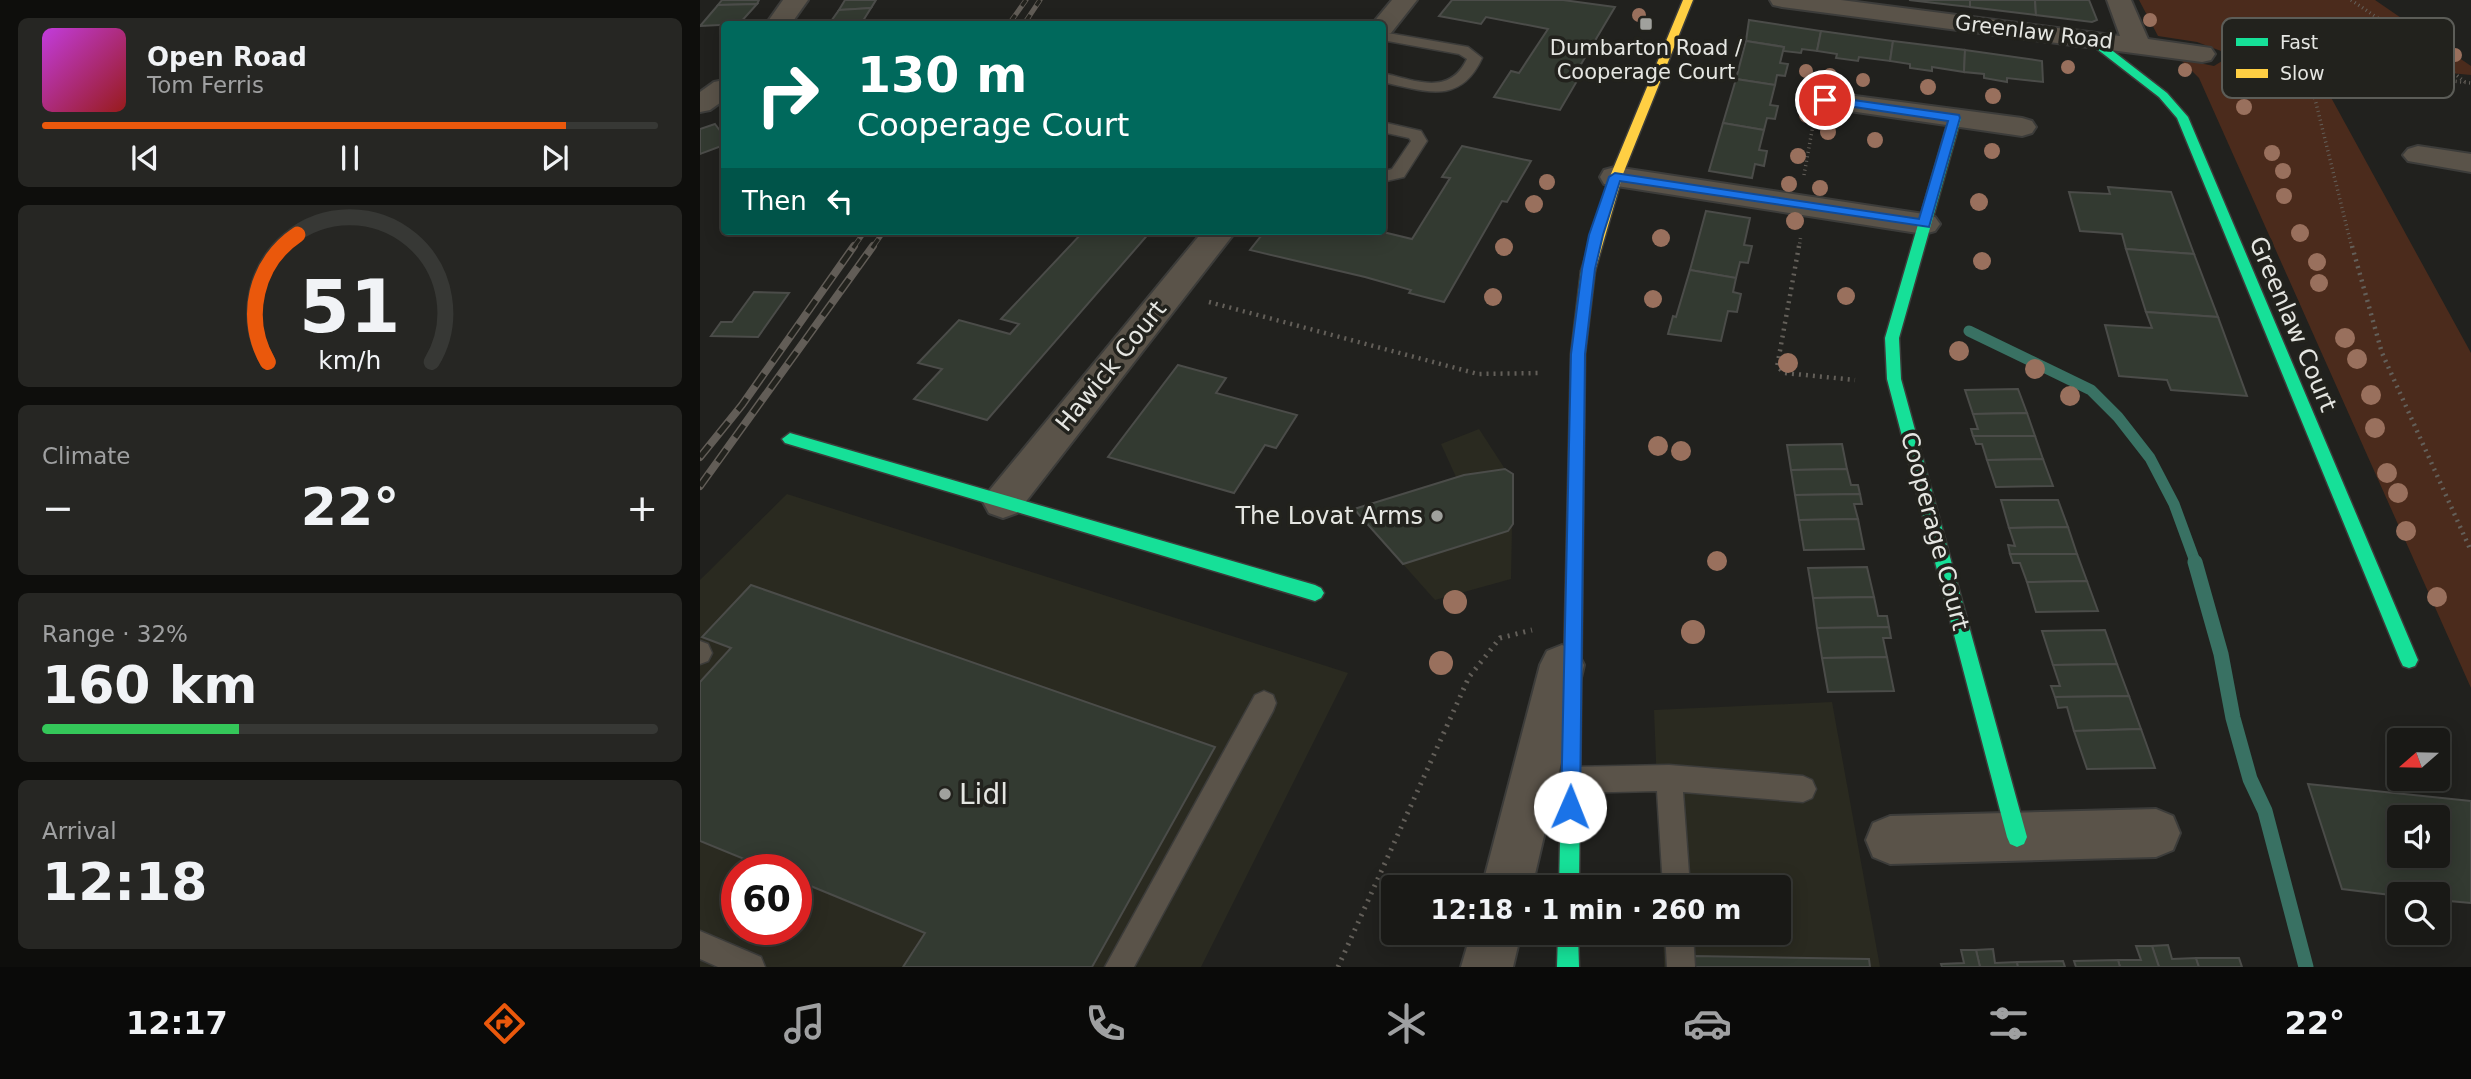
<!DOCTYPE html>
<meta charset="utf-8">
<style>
body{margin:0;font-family:"DejaVu Sans",sans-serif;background:#262623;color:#f1f3f6;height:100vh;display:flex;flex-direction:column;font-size:26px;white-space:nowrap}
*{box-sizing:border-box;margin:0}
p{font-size:23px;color:#9fa0a1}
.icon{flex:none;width:38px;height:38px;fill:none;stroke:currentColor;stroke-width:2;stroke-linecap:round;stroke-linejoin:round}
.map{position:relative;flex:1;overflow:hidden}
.panel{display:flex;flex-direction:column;gap:18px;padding:18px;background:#0e0e0c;width:700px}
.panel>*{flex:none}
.banner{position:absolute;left:21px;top:21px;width:665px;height:214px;border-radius:7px;box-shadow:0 4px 18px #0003,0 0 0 2px #373835;background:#00695c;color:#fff;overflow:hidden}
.needle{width:46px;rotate:250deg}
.buttons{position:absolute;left:1687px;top:728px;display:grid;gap:14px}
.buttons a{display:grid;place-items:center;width:63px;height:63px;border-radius:7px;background:#191916;box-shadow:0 4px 18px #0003,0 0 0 2px #373835;font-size:35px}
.speed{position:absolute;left:21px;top:854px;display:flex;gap:14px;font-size:35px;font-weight:700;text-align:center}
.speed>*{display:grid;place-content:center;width:91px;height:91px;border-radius:50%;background:#191916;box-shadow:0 4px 18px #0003,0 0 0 2px #373835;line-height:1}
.speed .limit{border:10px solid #d22;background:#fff;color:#111}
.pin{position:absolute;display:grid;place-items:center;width:60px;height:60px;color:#fff;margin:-30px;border:4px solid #fff;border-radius:50%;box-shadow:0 2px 7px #0007}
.me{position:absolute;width:77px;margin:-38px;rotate:1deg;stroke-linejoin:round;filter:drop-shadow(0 0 5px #0008)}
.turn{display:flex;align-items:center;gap:24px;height:147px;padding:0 21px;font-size:32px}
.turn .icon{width:91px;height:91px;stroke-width:2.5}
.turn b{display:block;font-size:49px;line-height:60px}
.then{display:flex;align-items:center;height:66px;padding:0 21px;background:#0003;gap:14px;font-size:26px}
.big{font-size:52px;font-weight:700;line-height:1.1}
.panel .widget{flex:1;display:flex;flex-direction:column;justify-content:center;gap:10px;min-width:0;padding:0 24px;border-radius:10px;background:#262623}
.panel .dial{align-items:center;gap:0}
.dial svg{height:182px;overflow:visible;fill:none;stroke:#373835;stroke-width:7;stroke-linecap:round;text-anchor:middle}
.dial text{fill:#f1f3f6;stroke:none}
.song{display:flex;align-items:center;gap:21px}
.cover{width:84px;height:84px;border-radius:10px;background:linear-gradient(135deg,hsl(290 70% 55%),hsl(0 70% 35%))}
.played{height:7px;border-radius:4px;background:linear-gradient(90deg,#ea580c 85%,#373835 85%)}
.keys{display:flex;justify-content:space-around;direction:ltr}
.heat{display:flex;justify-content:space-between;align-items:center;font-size:38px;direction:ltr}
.charge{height:10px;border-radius:5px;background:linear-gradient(90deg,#34c759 32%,#373835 0)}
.trip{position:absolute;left:681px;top:875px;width:410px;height:70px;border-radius:7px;background:#191916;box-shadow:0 4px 18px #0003,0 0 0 2px #373835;font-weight:700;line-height:70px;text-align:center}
.dock{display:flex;height:112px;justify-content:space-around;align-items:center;background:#0a0a09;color:#9fa0a1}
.dock .icon{width:49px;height:49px}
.dock .active{color:#ea580c}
.dock b{font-size:32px;color:#f1f3f6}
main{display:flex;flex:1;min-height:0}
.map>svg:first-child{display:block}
.built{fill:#2a2a20;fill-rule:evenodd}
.green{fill:#4b2b1c}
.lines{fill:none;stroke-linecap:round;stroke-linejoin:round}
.stream-far1{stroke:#397163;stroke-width:11}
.stream{stroke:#397163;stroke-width:15}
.building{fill:#333a31;stroke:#4b4c49;stroke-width:2;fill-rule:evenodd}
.lane-casing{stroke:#3c3c3a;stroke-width:3}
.street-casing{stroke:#3c3c3a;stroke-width:4}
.fast-casing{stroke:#3c3c3a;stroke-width:3}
.slow-casing{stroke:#3c3c3a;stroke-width:3}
.path-far2{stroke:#635f59;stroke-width:3.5;stroke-dasharray:1 3.5;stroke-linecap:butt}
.path-far1{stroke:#635f59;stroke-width:4.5;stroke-dasharray:2 5;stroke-linecap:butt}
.path{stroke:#635f59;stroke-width:5;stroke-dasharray:2 6;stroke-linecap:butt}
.lane{fill:#5a5349;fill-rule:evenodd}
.street{fill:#5a5349;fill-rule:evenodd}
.fast{fill:#16e098;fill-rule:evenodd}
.slow{fill:#ffcf43;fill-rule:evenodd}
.rail-far1-casing{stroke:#625d57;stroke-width:5}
.rail-casing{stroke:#625d57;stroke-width:8}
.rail-far1{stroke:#22221d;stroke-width:3.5;stroke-dasharray:11;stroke-linecap:butt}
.rail{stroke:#22221d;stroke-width:5;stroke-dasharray:15;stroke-linecap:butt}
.tree{fill:#99705d}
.route{fill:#1a73e8;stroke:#114b97;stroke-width:2}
.poi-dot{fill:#a0a19d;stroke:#22221d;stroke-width:2.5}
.labels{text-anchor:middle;stroke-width:7;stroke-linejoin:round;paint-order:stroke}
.far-street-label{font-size:21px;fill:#e5e6e2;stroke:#22221d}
.far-poi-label{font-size:21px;fill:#e5e6e2;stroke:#22221d}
.street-label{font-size:24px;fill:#e5e6e2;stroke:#22221d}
.poi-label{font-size:24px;fill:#e5e6e2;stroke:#22221d;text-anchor:end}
.near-poi-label{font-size:28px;fill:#e5e6e2;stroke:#22221d;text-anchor:start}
.key{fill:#22221d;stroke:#5c5d58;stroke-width:2}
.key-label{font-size:19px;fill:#e5e6e2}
</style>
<main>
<section class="panel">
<div class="widget">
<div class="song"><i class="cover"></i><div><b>Open Road</b><p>Tom Ferris</p></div></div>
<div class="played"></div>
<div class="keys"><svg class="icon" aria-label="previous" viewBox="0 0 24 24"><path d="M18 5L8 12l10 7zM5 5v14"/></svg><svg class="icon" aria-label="pause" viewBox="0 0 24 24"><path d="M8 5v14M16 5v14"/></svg><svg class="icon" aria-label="next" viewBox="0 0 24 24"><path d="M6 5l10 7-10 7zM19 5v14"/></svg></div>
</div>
<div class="widget dial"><svg viewBox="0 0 100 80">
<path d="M14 69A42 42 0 1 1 86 69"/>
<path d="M14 69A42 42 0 0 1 27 13" stroke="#ea580c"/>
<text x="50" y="56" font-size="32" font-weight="700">51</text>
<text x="50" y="72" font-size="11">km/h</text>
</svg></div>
<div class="widget"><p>Climate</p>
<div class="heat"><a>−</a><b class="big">22°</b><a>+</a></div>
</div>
<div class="widget"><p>Range · 32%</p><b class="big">160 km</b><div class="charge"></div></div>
<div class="widget"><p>Arrival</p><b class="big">12:18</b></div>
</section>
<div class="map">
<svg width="1771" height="967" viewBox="0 0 1771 967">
<rect width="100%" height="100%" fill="#21211e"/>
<g class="built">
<polygon points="779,429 805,469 813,474 811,579 735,600 654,509 756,477 741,444"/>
<path d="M87,494L648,673L501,967H0V580ZM37,870H96V929H37Z"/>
<polygon points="1132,702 1180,967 964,967 963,933 1078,933 1078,887 961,887 954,710"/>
</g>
<g class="green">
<polygon points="1439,0 1675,0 1771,66 1771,75 1521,51 1497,42 1458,36"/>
<path d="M1480,59L1514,66L1522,61L1582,68C1589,92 1607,90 1628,92L1771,353V688L1499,78Z"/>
</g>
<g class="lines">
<polyline class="stream-far1" points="1269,331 1391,390 1418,417 1450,458 1474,504 1496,564"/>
<polyline class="stream" points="1495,562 1521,654 1533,718 1550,779 1565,811 1606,967"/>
</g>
<g class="building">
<polygon points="22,0 59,0 57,4 18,5"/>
<polygon points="145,0 176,0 171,8 139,10"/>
<polygon points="752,0 863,0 915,7 877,71 881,74 860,110 794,97 811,71 819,73 848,29 786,17 781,24 739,16"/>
<polygon points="1209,0 1270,0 1270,7 1252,5"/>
<polygon points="1270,0 1335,0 1336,15 1270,7"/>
<polygon points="1335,0 1389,0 1397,20 1392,22 1336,15"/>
<polygon points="57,4 39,24 0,26 18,5"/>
<polygon points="171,8 161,24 129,24 139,10"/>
<polygon points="1049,20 1121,31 1117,51 1102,49 1101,53 1083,51 1084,47 1046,41"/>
<polygon points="1121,31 1193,41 1190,61 1159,57 1158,61 1136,58 1137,54 1117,51"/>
<polygon points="1046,41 1084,47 1080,63 1088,64 1085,76 1077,75 1075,85 1036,79"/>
<polygon points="1193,41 1265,50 1264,72 1232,67 1232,71 1210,68 1210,64 1190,61"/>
<polygon points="1265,50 1342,61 1343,82 1307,78 1307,82 1284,78 1284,74 1264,72"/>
<polygon points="1036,79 1075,85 1070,105 1078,106 1075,119 1067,118 1064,130 1023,123"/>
<polygon points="1023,123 1064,130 1059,150 1067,151 1064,166 1055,164 1052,178 1009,171"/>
<polygon points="15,124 24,136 24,145 0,154 0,129"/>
<polygon points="762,146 831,161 807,202 802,201 744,302 709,293 711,290 665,277 550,250 565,231 679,231 712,239 750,178 742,177"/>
<polygon points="1408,187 1471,192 1494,254 1426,249 1422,234 1380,231 1369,192 1410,194"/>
<polygon points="1006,211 1050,218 1044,245 1052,246 1048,263 1040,262 1036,278 990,270"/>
<polygon points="380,231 451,231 287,420 214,399 242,369 218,363 259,320 310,334 319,324 301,319 383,232"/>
<polygon points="1426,249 1494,254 1518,317 1446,312"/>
<polygon points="990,270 1036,278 1033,292 1041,294 1037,312 1028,311 1021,341 968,334 973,316 976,317"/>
<polygon points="54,292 89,293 58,337 11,336 21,322 32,322"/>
<polygon points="1446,312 1518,317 1547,396 1471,390 1467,380 1419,376 1405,325 1452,328"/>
<polygon points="478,365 526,378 516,393 597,415 576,448 565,445 534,493 408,457"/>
<polygon points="1318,389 1327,413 1273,414 1265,390"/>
<polygon points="1327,413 1335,436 1273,436 1271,429 1278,429 1273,414"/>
<polygon points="1273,436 1335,436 1343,459 1287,460 1282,444 1276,444"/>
<polygon points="1142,444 1147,469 1091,470 1087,445"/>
<polygon points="1343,459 1353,486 1296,487 1287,460"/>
<polygon points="805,469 813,474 813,524 808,531 703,564 654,509 764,475"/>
<polygon points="1147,469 1151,485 1158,485 1160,494 1095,495 1091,470"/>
<polygon points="1160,494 1162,504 1154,504 1158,519 1099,520 1095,495"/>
<polygon points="1301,500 1358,500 1368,527 1309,528"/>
<polygon points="1158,519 1164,549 1104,550 1099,520"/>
<polygon points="1368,527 1377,554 1310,554 1308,545 1315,546 1309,528"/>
<polygon points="1310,554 1377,554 1387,581 1327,582 1320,563 1313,563"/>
<polygon points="1167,567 1174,597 1113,598 1108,568"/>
<polygon points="1387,581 1398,611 1336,612 1327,582"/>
<polygon points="51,585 515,747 392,967 203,967 225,933 96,880 96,870 71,870 0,841 0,682 31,648 2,637"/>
<polygon points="1174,597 1178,616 1187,616 1189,627 1117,628 1113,598"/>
<polygon points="1189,627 1191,638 1183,638 1187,657 1122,658 1117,628"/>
<polygon points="1405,630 1417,664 1353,665 1342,631"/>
<polygon points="1187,657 1194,691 1128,692 1122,658"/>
<polygon points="1417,664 1429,696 1355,697 1351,686 1360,686 1353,665"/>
<polygon points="1429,696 1441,729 1374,731 1367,707 1358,708 1355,697"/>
<polygon points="1441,729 1455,768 1387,769 1374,731"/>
<path d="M1608,784L1771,801V903L1738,900V894L1699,896L1642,889ZM1699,817H1738V856H1699Z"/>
<polygon points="1468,945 1472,959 1496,958 1499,967 1459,967 1452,946"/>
<polygon points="1436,946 1452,946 1459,967 1420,967 1418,960 1441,960"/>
<polygon points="1293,949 1295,963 1317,962 1318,967 1280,967 1276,950"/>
<polygon points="1261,950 1276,950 1280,967 1242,967 1241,964 1264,963"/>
<polygon points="994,956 1169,959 1170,967 995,967"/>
<polygon points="1496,958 1539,958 1542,967 1499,967"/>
<polygon points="1418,960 1420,967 1376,967 1374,961"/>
<polygon points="1363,961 1365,967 1318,967 1317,962"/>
</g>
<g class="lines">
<defs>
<g id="lane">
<path d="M682,32L768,47L782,58C760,106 725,91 682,82V73C715,80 749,97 767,59L759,54L682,40Z"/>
<polygon points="682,122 721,131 727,141 704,177 682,182 682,172 692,169 711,141 709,138 682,132"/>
<polygon points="0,641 8,644 12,653 8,661 0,664"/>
<polygon points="564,691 573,695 576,703 573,711 434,967 405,967 555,695"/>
<polygon points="969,765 1103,776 1112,780 1116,789 1112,798 1103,802 983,792 990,887 963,887 957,791 871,793 862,789 858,780 862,771 871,767"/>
<polygon points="0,931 61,957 65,967 18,967 0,959"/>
<polygon points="965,933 993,933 995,967 967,967"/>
</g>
<g id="street">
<polygon points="83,0 108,0 91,24 66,24"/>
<polygon points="692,0 717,0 691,33 682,36 682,24 672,24"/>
<polygon points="1070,0 1141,0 1420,36 1407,0 1431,0 1448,39 1511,48 1515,54 1511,60 1502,62 1082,7 1073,5"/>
<polygon points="24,80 24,100 10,110 0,112 0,92 14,82"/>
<polygon points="1125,92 1322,118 1332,121 1336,127 1332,133 1322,136 1115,106 1111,100 1115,94"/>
<polygon points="1718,146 1771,154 1771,172 1708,161 1703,155 1708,149"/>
<polygon points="915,167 1224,214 1235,217 1240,224 1235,231 1224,234 904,184 900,177 904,170"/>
<polygon points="503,231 536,231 317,513 303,518 289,513 283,502 289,491"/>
<polygon points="862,645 877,651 884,665 832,887 782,887 840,665 847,651"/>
<polygon points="1456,809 1473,816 1480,833 1473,850 1456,857 1190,864 1173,857 1166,840 1173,823 1190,816"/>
<polygon points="771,933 821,933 813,967 761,967"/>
</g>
<g id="fast">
<polygon points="1388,38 1396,38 1467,93 1488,117 1718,660 1715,666 1709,668 1703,666 1700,660 1477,118 1459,97 1388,42"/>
<polygon points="1255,115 1261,118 1199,338 1201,379 1327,837 1324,844 1317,847 1310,844 1307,837 1187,379 1185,338 1249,118"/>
<polygon points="888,266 895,271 885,354 879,887 859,887 871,354 881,271"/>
<polygon points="90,433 615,585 621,588 624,593 621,598 615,601 85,443 82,439"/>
<polygon points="858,933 878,933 879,967 857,967"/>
</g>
<polygon id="slow" points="983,0 993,0 923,174 895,271 893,274 883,274 881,271 911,174"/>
</defs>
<use href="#lane" class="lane-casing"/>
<use href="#street" class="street-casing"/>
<use href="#fast" class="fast-casing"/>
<use href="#slow" class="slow-casing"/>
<g class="path-far2">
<polyline points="1651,0 1728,52 1765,82"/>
<polyline points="1532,57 1771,83"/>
<polyline points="1600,65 1615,99 1652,248"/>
<polyline points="1104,175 1113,125"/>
<polyline points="1099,248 1101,235"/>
</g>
<g class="path-far1">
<polyline points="1099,246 1077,367 1085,373 1155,380"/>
<polyline points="1652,246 1682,353 1771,551"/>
<polyline points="509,302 778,374 841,373"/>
</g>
<polyline class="path" points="638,967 769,677 800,638 832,630"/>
<use href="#lane" class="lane"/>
<use href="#street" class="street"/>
<use href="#fast" class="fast"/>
<use href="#slow" class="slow"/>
<defs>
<g id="rail-far1">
<polyline points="309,24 326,0"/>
<polyline points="324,24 340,0"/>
<polyline points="153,248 165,231"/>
<polyline points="172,248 184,231"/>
</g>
<g id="rail">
<polyline points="0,457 42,405 154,246"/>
<polyline points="0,486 173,246"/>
</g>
</defs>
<use href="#rail-far1" class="rail-far1-casing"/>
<use href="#rail" class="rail-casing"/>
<use href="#rail-far1" class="rail-far1"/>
<use href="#rail" class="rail"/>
</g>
<g class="tree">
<circle cx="939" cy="15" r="7"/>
<circle cx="1450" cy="20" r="7"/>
<circle cx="923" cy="49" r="7"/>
<circle cx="1755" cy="55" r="7"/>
<circle cx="1368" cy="67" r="7"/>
<circle cx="1485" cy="70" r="7"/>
<circle cx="1106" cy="71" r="7"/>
<circle cx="916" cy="73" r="7"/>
<circle cx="1130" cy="75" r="7"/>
<circle cx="1163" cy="80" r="7"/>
<circle cx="1228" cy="87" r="8"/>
<circle cx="1293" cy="96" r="8"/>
<circle cx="1544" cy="107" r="8"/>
<circle cx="1107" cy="115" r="8"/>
<circle cx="1128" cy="132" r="8"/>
<circle cx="1175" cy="140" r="8"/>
<circle cx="1292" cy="151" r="8"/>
<circle cx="1572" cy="153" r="8"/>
<circle cx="1098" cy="156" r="8"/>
<circle cx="1583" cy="171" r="8"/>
<circle cx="847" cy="182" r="8"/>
<circle cx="1089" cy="184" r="8"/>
<circle cx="1120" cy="188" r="8"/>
<circle cx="1584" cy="196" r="8"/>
<circle cx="1279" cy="202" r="9"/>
<circle cx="834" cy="204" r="9"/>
<circle cx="1095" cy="221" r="9"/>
<circle cx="1600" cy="233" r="9"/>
<circle cx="961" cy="238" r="9"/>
<circle cx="804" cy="247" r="9"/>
<circle cx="1282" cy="261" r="9"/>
<circle cx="1617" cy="262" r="9"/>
<circle cx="1619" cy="283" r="9"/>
<circle cx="1146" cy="296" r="9"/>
<circle cx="793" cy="297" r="9"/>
<circle cx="953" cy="299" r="9"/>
<circle cx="1645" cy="338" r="10"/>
<circle cx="1259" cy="351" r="10"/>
<circle cx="1657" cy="359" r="10"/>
<circle cx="1088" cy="363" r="10"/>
<circle cx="1335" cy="369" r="10"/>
<circle cx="1671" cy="395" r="10"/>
<circle cx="1370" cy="396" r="10"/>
<circle cx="1675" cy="428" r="10"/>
<circle cx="958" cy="446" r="10"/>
<circle cx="981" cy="451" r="10"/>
<circle cx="1687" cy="473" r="10"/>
<circle cx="1698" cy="493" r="10"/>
<circle cx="1706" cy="531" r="10"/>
<circle cx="1017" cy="561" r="10"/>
<circle cx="1737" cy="597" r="10"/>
<circle cx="755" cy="602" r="12"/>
<circle cx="993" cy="632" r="12"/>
<circle cx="741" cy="663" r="12"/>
</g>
<polygon class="route" points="1125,96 1259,115 1260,118 1229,227 920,181 903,235 895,269 885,354 880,807 877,814 870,817 863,814 861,807 871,354 882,269 889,235 909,177 915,173 1219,219 1248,121 1121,102 1119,100"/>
<g class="poi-dot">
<rect x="939" y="17" width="14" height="14" rx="3.5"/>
<circle cx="737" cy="516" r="7"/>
<circle cx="245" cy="794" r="7"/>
</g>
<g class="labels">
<g class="far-street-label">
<text transform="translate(1334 32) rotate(7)" y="7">Greenlaw Road</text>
</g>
<g class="far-poi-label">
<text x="946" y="55">Dumbarton Road /<tspan x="946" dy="24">Cooperage Court</tspan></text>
</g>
<g class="street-label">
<text transform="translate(1593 324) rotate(67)" y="8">Greenlaw Court</text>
<text transform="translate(411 366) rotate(-51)" y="8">Hawick Court</text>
<text transform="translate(1235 531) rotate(75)" y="8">Cooperage Court</text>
</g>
<g class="poi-label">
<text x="723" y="524">The Lovat Arms</text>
</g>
<g class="near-poi-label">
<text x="259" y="804">Lidl</text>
</g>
</g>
<rect x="1522" y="18" width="232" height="80" rx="10" class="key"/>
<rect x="1536" y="38" width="32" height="8" fill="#16e098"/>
<rect x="1536" y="69" width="32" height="9" fill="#ffcf43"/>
<g class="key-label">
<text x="1580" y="49">Fast</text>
<text x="1580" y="80">Slow</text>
</g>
</svg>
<div class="buttons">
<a><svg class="needle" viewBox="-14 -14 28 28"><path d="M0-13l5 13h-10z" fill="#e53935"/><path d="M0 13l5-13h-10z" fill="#9fa0a1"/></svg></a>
<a><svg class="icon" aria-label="sound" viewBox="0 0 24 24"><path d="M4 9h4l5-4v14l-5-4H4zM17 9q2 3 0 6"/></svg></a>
<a><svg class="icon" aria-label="search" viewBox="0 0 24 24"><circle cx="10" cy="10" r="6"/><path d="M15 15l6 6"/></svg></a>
</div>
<div class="speed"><div class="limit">60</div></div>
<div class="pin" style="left:1125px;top:100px;background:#d93025"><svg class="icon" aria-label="arrive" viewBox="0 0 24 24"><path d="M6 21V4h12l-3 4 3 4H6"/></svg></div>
<svg class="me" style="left:870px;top:807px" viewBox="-20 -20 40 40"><circle r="19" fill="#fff"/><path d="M0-13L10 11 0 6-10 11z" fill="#1a73e8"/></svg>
<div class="trip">12:18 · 1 min · 260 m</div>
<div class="banner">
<div class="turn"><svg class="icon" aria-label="right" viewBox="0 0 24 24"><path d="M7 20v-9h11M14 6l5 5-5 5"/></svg><div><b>130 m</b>Cooperage Court</div></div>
<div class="then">Then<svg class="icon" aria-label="left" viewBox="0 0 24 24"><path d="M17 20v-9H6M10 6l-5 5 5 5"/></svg></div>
</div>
</div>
</main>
<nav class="dock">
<b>12:17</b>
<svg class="icon active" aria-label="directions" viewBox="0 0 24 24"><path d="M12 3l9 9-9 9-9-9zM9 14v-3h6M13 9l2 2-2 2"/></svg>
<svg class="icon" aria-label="music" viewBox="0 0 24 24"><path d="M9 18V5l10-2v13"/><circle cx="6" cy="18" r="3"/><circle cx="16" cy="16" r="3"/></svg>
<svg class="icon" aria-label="phone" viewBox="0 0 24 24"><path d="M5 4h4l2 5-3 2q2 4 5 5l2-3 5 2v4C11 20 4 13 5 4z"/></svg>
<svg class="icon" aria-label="climate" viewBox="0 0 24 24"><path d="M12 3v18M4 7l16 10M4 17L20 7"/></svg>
<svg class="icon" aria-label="car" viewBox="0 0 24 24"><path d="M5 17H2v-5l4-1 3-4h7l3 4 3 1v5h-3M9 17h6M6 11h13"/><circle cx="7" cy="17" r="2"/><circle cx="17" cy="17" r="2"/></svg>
<svg class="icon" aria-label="filters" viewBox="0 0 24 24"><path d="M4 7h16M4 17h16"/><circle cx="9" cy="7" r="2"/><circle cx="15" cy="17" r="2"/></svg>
<b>22°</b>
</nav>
